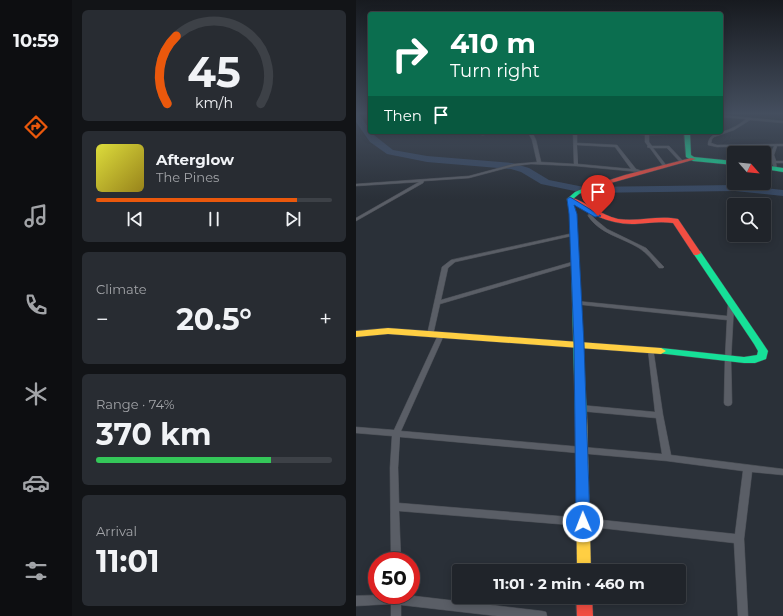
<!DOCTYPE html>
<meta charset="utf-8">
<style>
body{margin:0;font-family:Montserrat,sans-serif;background:#282c32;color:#f1f3f6;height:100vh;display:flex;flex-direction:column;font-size:15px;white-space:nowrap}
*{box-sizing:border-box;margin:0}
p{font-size:13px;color:#a2a4a8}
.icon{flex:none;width:22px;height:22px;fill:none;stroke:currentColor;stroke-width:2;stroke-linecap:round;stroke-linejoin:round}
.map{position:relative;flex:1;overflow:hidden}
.panel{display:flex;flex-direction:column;gap:10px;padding:10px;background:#121417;width:284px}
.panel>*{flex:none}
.top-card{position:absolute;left:12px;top:12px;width:355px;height:122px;border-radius:4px;box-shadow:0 2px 10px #0003,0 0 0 1px #3d4147;background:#0b6e4f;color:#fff;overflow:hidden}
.needle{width:26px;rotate:117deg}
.fabs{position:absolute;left:371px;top:146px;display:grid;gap:8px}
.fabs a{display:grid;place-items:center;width:44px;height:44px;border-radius:4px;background:#20242a;box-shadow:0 2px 10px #0003,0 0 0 1px #3d4147;font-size:20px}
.speed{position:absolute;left:12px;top:552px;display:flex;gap:8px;font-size:20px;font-weight:700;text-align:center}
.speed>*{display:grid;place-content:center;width:52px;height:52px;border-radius:50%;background:#20242a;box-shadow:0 2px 10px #0003,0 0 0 1px #3d4147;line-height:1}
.speed .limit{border:6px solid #d22;background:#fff;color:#111}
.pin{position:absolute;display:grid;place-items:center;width:34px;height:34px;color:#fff;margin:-41px -17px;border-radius:50% 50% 50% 0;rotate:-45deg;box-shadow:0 0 4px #0007}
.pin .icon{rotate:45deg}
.me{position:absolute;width:44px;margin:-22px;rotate:359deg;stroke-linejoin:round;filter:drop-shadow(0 0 3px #0008)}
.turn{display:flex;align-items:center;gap:14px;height:84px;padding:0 16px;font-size:18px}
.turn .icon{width:52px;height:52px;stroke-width:2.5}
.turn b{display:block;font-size:28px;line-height:34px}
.then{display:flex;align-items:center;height:38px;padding:0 16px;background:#0003;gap:8px;font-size:15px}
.big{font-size:30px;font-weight:700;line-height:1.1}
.panel .widget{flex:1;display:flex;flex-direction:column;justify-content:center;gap:6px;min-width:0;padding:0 14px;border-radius:6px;background:#282c32}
.panel .dial{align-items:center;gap:0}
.dial svg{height:104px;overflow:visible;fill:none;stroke:#3d4147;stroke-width:7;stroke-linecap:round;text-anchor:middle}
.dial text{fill:#f1f3f6;stroke:none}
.song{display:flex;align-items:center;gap:12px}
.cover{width:48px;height:48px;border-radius:6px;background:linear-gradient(135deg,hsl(60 70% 55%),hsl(50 70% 35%))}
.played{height:4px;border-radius:2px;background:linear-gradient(90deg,#ea580c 85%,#3d4147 85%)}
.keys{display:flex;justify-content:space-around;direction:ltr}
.heat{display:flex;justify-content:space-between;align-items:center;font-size:22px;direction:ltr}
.charge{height:6px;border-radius:3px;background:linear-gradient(90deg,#34c759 74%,#3d4147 0)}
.trip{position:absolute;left:96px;top:564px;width:234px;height:40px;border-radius:4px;background:#20242a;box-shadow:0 2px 10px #0003,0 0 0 1px #3d4147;font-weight:700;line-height:40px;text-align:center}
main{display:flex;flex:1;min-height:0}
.tab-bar{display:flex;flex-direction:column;width:72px;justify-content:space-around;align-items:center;background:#0d0e11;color:#a2a4a8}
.tab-bar .icon{width:28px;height:28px}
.tab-bar .active{color:#ea580c}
.tab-bar b{font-size:18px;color:#f1f3f6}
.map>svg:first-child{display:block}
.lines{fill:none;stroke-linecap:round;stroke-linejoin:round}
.river{fill:#384963;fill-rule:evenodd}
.street-casing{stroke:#484c53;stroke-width:1}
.fast-casing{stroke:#484c53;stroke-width:1}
.slow-casing{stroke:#484c53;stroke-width:1}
.jam-casing{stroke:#484c53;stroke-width:1}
.street{fill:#5a5e66;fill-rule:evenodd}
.fast{fill:#16e098;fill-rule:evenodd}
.slow{fill:#ffcf43;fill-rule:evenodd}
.jam{fill:#f24e42;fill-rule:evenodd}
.route{fill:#1a73e8;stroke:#114b97}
</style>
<main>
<nav class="tab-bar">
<b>10:59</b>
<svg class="icon active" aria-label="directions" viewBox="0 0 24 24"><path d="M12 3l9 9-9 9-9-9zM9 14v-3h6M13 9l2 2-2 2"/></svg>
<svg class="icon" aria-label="music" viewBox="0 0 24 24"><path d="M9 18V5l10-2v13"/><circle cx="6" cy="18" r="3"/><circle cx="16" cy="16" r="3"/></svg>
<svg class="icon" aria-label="phone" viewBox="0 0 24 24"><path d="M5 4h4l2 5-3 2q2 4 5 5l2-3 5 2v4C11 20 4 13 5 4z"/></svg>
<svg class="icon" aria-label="climate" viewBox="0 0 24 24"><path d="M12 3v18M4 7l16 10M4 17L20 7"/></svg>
<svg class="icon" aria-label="car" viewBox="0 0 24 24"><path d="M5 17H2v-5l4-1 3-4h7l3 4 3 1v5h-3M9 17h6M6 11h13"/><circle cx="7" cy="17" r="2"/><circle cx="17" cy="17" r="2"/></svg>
<svg class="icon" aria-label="filters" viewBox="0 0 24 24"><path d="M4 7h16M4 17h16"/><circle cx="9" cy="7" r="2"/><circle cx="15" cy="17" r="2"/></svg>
</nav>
<section class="panel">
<div class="widget dial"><svg viewBox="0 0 100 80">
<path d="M14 69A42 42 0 1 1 86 69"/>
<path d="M14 69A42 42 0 0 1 21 17" stroke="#ea580c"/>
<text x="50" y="56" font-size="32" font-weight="700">45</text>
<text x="50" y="72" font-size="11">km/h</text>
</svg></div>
<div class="widget">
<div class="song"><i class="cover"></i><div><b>Afterglow</b><p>The Pines</p></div></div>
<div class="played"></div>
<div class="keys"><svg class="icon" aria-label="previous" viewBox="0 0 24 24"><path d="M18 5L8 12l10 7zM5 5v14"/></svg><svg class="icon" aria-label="pause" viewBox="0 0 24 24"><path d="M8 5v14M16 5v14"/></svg><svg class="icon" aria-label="next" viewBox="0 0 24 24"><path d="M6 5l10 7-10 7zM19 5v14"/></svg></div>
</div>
<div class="widget"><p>Climate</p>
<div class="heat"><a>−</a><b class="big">20.5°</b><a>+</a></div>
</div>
<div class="widget"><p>Range · 74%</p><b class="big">370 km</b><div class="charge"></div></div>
<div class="widget"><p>Arrival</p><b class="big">11:01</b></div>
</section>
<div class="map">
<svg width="427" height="616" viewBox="0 0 427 616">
<rect width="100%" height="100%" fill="#2a3038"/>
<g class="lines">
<polygon class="river" points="0,114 3,114 14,130 14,132 37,150 71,156 156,163 173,168 193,180 228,187 379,185 427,190 427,196 379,191 228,193 185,184 165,172 155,169 71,162 31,154 14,142 0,122"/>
<defs>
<g id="street">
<path d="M365,115L427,121V123L394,120L378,130L358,137L356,139L355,143L361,145L427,144V146H421L418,155L420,161H427V163H420L421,170H419L416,163H408V161H416L414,155L418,146L361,147L352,145C352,132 367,133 376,128C381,126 386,122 390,119L365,117Z"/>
<polygon points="115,132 127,133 140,132 127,135"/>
<path d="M172,132H176L180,140L185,162L218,164L217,132H221V143L261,145L280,169L286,171L284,172L220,166L175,164L158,166L113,178L68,181L67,183L0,221V218L63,182L0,186V184L113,176L158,164L181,162L176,140ZM221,145L259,147L275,169L222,164Z"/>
<polygon points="263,132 289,133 289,132 293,132 293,133 332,132 333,133 331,134 293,135 293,142 296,146 313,146 328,162 325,163 311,148 297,148 310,165 307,166 294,148 291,147 292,146 289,142 289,135 265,133"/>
<path d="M234,211H238V212L236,216L240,220L251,229L290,248L307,266L308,267L307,268H303C297,261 291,253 283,248C265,237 244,234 232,216Z"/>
<polygon points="218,233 220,233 220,235 99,262 92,268 85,300 216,262 220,262 221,263 220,264 84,304 77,335 74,337 72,336 71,335 86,267 95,260"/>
<polygon points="220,301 371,316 372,305 375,303 377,304 378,305 375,359 376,403 375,405 372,406 369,405 368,403 369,359 371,320 218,304 217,303 218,302"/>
<path d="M85,333L88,335L45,431L306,454L300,418L224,411L221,410L220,408L221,406L224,405L299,412L292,350L293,348H297L307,415L315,455L427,469V475L396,472L388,539L392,616H382L378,543L227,526L43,511L45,561H35L34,468L36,436L0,433V427L38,430L82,335ZM44,437L311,461L387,471L379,534L227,518L43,503L42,468Z"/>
<polygon points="21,595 50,595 186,611 190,612 191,616 141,616 45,605 45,616 35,616 35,604 0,606 0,596"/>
</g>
<g id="fast">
<polygon points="328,132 334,132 335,155 338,157 378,161 378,165 337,161 330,157"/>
<polygon points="408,165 427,168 427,172 408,169"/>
<polygon points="233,186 238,187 223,194 217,199 220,215 231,416 229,419 225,420 221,419 219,416 214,215 211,199 219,192"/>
<polygon points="338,251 344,251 406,342 412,351 410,359 399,363 388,363 301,353 300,351 305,348 388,357 401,355 402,351 398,344 337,253"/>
</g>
<g id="slow">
<polygon points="32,328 305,348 310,351 305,354 32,334 0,337 0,331"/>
<polygon points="225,412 229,413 231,416 235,571 221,571 219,416 221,413"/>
</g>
<g id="jam">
<polygon points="335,158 340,159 237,188 232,187 269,175"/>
<path d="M214,197C231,202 244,215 262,219C282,222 302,215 322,219L345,253L341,255H338L317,223C304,221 292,223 279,224C254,225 232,213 212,200L211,199Z"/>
<polygon points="220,597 236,597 237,616 221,616"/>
</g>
</defs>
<use href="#street" class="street-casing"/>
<use href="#fast" class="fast-casing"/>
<use href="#slow" class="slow-casing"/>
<use href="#jam" class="jam-casing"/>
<use href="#street" class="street"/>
<use href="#fast" class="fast"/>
<use href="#slow" class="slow"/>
<use href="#jam" class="jam"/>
</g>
<linearGradient id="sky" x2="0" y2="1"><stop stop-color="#171a1f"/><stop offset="0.57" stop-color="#444e5e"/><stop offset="1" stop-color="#444e5e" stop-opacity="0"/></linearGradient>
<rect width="427" height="199" fill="url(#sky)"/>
<polygon class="route" points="214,197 245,216 239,217 218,205 221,214 228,344 234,522 232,526 227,528 222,526 220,522 218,344 213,214 211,199"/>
</svg>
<div class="fabs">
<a><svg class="needle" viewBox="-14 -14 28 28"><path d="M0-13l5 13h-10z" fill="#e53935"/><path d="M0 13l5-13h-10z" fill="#a2a4a8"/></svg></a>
<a><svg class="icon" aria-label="search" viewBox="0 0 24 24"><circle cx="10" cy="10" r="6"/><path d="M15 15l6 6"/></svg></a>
</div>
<div class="speed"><div class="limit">50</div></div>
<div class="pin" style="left:242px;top:216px;background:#d93025"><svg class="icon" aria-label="arrive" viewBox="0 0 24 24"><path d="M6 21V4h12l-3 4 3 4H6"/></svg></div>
<svg class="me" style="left:227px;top:522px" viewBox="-20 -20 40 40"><circle r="17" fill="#1a73e8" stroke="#fff" stroke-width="3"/><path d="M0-11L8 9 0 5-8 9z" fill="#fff"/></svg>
<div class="trip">11:01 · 2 min · 460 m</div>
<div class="top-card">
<div class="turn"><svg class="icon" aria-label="right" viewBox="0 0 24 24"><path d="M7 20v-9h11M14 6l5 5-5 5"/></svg><div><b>410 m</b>Turn right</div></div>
<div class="then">Then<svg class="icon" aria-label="arrive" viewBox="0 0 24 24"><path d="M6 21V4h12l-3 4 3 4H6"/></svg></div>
</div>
</div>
</main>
